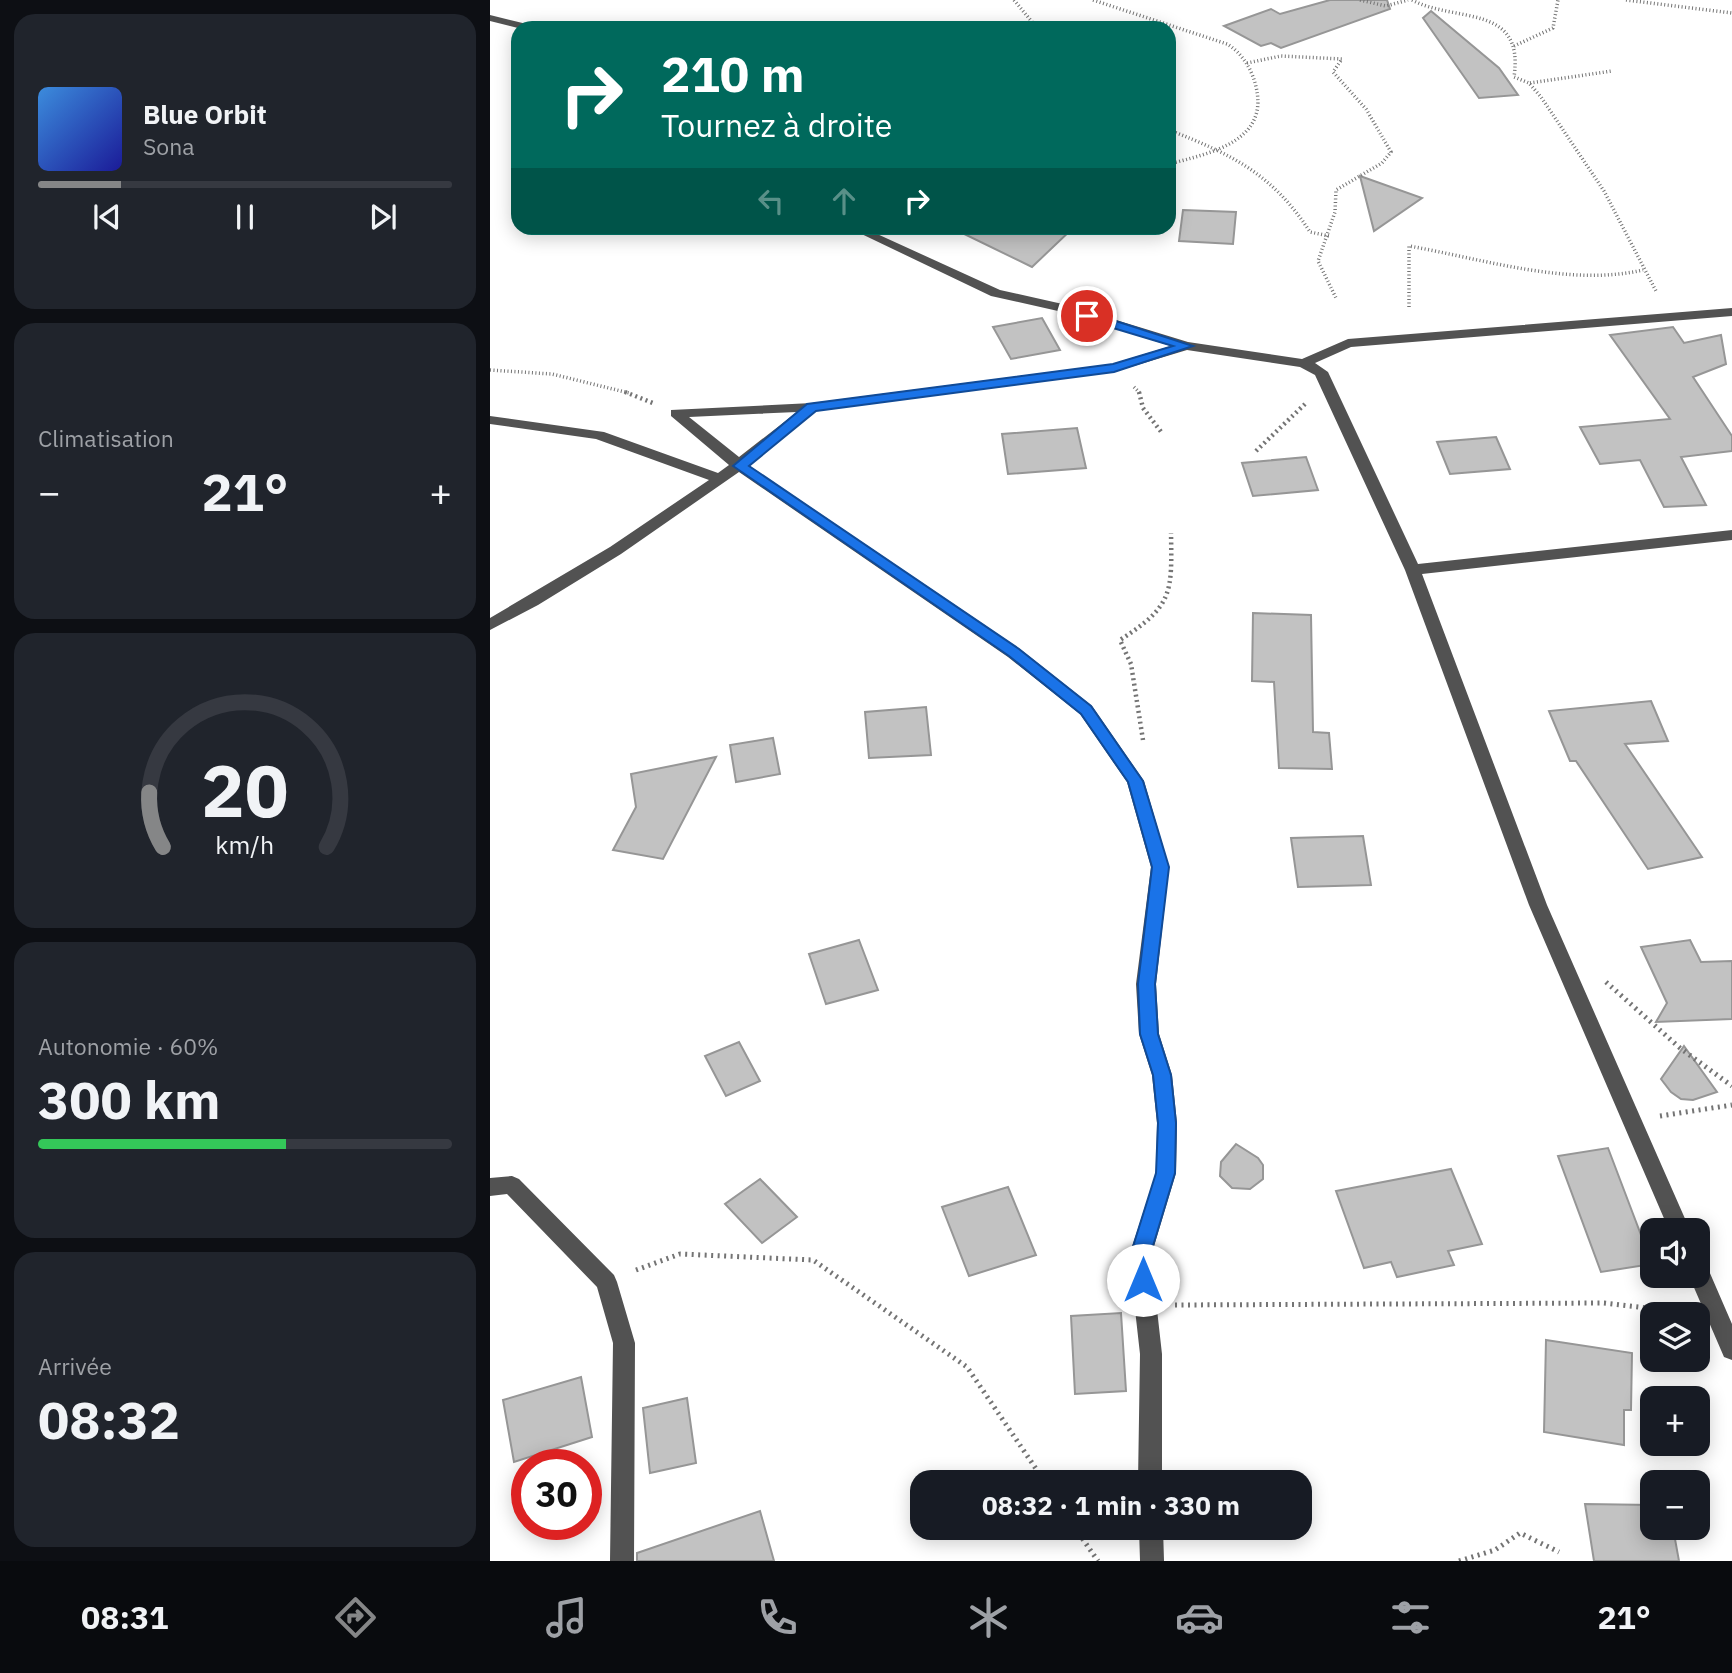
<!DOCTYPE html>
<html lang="fr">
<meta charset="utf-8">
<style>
body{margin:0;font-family:"IBM Plex Sans",sans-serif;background:#20242c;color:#f1f3f6;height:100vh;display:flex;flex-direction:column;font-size:26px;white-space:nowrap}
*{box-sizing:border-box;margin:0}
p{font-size:23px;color:#9ea1a6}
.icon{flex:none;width:38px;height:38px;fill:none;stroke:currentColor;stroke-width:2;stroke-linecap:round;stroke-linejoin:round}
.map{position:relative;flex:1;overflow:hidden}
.details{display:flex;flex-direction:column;gap:14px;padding:14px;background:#0d0f14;width:490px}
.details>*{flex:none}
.banner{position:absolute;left:21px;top:21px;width:665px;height:214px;border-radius:21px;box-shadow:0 4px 18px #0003;background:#00695c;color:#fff;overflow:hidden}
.tools{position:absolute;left:1150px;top:1218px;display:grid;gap:14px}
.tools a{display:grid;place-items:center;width:70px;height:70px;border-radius:14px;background:#171b24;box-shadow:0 4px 18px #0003;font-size:35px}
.speed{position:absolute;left:21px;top:1449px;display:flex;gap:14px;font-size:35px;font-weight:700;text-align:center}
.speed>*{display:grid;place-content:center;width:91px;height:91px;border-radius:50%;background:#171b24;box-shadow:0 4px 18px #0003;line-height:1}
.speed .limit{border:10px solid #d22;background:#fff;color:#111}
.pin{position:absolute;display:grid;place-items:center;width:60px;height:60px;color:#fff;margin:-30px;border:4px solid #fff;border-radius:50%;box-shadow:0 2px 7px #0007}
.me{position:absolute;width:77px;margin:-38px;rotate:0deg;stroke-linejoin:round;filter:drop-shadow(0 0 5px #0008)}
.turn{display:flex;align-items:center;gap:24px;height:147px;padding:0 35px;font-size:32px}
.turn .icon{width:91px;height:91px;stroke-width:2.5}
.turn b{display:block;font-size:49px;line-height:60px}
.lanes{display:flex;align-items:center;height:66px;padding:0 35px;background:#0003;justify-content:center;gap:35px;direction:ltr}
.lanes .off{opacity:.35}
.big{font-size:52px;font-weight:800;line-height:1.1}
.details .widget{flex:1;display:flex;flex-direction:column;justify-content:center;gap:10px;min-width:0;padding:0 24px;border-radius:21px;background:#20242c}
.details .dial{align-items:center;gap:0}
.dial svg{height:182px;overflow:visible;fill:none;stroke:#363941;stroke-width:7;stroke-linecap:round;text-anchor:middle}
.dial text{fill:#f1f3f6;stroke:none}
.song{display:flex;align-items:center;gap:21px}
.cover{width:84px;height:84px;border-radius:10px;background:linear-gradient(135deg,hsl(210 70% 55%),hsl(240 70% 35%))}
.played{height:7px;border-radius:4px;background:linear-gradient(90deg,#858687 20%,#363941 20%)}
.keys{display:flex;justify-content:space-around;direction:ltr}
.heat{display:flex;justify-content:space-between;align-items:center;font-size:38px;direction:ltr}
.charge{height:10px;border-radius:5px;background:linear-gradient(90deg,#34c759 60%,#363941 0)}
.trip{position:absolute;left:420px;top:1470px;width:402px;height:70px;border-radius:21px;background:#171b24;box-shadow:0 4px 18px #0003;font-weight:800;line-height:70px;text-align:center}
.tab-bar{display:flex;height:112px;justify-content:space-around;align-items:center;background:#090b0e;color:#9ea1a6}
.tab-bar .icon{width:49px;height:49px}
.tab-bar .selected{color:#858687}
.tab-bar b{font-size:32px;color:#f1f3f6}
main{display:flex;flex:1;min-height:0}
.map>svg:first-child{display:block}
.building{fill:#c2c2c2;stroke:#969696;stroke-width:2}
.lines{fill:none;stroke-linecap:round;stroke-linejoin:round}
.path-far2{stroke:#747474;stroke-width:3.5;stroke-dasharray:1 2.5;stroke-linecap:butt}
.path-far1{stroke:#747474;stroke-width:4.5;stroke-dasharray:2 3.5;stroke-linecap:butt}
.path{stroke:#747474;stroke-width:5;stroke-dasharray:2 4.5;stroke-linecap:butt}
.minor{fill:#525252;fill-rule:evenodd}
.route{fill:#1a73e8;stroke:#114b97;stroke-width:2}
</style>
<main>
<section class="details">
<div class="widget">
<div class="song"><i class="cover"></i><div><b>Blue Orbit</b><p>Sona</p></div></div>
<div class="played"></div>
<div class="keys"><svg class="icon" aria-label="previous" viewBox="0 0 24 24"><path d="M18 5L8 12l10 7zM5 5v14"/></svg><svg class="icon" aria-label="pause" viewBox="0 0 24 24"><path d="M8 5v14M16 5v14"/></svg><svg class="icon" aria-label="next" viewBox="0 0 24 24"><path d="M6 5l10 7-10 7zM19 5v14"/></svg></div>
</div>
<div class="widget"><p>Climatisation</p>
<div class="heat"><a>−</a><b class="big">21°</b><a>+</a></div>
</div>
<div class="widget dial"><svg viewBox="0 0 100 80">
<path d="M14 69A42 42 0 1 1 86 69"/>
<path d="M14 69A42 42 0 0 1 8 45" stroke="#858687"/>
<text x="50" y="56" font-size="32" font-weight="700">20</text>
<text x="50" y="72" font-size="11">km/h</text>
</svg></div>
<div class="widget"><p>Autonomie · 60%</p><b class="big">300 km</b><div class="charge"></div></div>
<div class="widget"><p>Arrivée</p><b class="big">08:32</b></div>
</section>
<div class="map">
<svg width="1242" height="1561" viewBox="0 0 1242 1561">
<rect width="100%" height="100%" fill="#fff"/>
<g class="building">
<polygon points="840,0 897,0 900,9 791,48 781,43 771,46 734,26 781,9 790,14"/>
<polygon points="941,11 1009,68 1028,95 989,98 933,18"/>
<polygon points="870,176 932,198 884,231"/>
<polygon points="693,210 746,212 743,244 689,241"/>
<polygon points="462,228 583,228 542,267"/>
<polygon points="552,318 570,350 521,359 503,327"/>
<polygon points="1183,327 1194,343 1231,335 1236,364 1203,377 1242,436 1242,451 1191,457 1216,505 1174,507 1150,460 1110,464 1090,427 1180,419 1120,335"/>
<polygon points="587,428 596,468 518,474 512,434"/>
<polygon points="1006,437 1020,469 960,474 947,442"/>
<polygon points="816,457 828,490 763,496 752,463"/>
<polygon points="763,613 821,615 823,732 839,733 842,769 789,768 784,682 762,681"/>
<polygon points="1161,701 1178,741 1135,744 1212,857 1158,869 1086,761 1080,761 1059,711"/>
<polygon points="436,707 441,755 379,758 375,712"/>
<polygon points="283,738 290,774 246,782 240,745"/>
<polygon points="226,757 173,859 123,850 146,807 141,774"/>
<polygon points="873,836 881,885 808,887 801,838"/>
<polygon points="369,940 388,990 336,1004 319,954"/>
<polygon points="1200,940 1211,962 1242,961 1242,1019 1166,1022 1177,1003 1151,947"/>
<polygon points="249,1042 270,1081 236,1096 215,1056"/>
<polygon points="1194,1046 1227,1092 1203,1100 1191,1099 1181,1092 1171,1079"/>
<polygon points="746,1144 768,1158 773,1165 773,1179 760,1189 742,1188 730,1176 731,1162"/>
<polygon points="1118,1148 1162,1264 1111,1272 1068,1156"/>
<polygon points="961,1169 992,1244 958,1251 964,1265 907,1277 901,1262 874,1268 846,1191"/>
<polygon points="270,1179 307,1217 272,1243 235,1204"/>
<polygon points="518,1187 546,1255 479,1276 452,1207"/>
<polygon points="631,1313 636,1391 585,1394 581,1316"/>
<polygon points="1056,1340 1142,1353 1141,1410 1134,1410 1134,1445 1054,1432"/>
<polygon points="91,1377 102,1437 24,1462 13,1400"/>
<polygon points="197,1398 206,1463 160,1473 153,1408"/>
<polygon points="1095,1504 1162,1505 1162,1528 1183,1528 1189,1561 1104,1561"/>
<polygon points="270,1511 284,1561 147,1561 147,1553"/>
</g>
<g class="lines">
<g class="path-far2">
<polyline points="524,0 547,28"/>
<path d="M603,0L737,44C751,52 761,68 765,83C782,141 721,153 679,164"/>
<polyline points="870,0 896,6 918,0"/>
<path d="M922,0C965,23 1035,3 1024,77L1039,83L1051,97L1114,191L1167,293"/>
<polyline points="1136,0 1242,13"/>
<polyline points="1024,46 1063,28 1068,0"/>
<polyline points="757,63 791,56 852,59 843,72 876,109 901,152 892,163 846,190 845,212 828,261 846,298"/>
<polyline points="1040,83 1122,71"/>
<path d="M679,130C741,154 783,174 820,232L839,236"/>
<path d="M919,307V246C993,259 1079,287 1153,270"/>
<polyline points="0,370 62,374 139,393"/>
<polyline points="644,387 650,393"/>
</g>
<g class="path-far1">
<polyline points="135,392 163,403"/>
<polyline points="649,392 653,408 672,433"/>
<polyline points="766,451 815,404"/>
<path d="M653,740L641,664L630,640C683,606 682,593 681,533"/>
</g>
<g class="path">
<polyline points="1116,982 1190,1048 1242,1086"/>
<polyline points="1170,1116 1242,1105"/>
<polyline points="146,1270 190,1254 323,1260 477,1367 555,1482"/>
<polyline points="685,1305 1114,1303 1191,1312"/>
<polyline points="585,1528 608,1561"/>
<polyline points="969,1561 1005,1550 1030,1533 1069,1552"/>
</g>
<g class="minor">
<polygon points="0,15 45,26 47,28 28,28 0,21"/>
<path d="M359,228H374L510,290L577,305L698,342L812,359L858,339L1242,308V316L861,347L825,363L838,372L928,564L1242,530V540L932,574L1057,905L1200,1230H1179L1039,905L915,570L825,375L810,367L697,350L624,372L326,411L258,465L530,649L602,706L654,781L679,867L666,984L669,1034L682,1075L687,1123L686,1173L661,1256L672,1354V1482H648L650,1354L639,1256L666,1173L667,1123L662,1075L649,1034L646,984L661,867L637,782L590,714L518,657L249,472L131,554L48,605L0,630V618L120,547L219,480L106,439L0,424V416L114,432L228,473L239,465L181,416V410L322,403L622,364L681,346L568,311L501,296ZM307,412L249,457L199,417Z"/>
<polygon points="22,1176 29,1179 124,1275 127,1282 145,1343 144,1561 120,1561 123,1343 107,1287 17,1194 0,1196 0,1178"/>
<polygon points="1208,1262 1216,1264 1242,1324 1242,1360 1234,1357 1199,1276 1208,1276"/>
<polygon points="649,1528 673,1528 674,1561 650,1561"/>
</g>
</g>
<polygon class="route" points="593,313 601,313 703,346 624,372 326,411 259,466 529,649 601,706 653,781 679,867 665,984 668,1034 681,1075 686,1123 685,1173 660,1256 663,1280 660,1286 653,1289 646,1286 640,1256 666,1173 668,1123 663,1075 650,1034 648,984 662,867 638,782 591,714 519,656 243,466 317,404 623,364 683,346 593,319"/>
</svg>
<div class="tools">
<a><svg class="icon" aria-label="sound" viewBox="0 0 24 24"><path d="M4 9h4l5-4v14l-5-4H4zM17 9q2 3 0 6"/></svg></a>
<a><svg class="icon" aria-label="layers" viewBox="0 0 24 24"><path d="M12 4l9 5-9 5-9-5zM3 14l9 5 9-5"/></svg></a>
<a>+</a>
<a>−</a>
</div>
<div class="speed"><div class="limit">30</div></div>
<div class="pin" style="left:597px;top:316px;background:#d93025"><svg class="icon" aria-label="arrive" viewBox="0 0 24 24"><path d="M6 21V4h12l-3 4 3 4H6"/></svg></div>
<svg class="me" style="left:653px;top:1280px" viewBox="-20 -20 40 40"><circle r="19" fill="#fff"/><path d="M0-13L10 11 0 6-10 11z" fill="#1a73e8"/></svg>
<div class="trip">08:32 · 1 min · 330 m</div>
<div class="banner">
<div class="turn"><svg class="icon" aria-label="right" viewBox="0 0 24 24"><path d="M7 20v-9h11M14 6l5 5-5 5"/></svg><div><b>210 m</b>Tournez à droite</div></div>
<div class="lanes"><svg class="icon off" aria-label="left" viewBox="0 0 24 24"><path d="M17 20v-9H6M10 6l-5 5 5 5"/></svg><svg class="icon off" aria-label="ahead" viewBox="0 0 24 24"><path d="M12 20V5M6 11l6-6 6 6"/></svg><svg class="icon" aria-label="right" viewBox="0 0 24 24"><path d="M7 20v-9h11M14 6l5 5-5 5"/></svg></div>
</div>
</div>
</main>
<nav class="tab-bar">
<b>08:31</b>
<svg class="icon selected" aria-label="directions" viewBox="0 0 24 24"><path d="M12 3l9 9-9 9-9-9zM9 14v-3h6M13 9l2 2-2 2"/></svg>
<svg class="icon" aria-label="music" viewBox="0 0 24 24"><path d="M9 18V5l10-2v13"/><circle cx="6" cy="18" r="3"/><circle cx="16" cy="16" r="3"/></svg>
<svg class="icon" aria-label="phone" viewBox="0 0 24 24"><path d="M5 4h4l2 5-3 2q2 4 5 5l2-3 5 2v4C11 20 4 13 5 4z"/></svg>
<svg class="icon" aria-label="climate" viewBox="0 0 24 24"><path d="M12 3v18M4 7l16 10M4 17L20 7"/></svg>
<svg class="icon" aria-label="car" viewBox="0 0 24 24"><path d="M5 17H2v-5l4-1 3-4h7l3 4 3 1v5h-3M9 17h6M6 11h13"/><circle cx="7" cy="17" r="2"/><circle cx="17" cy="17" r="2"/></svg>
<svg class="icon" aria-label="filters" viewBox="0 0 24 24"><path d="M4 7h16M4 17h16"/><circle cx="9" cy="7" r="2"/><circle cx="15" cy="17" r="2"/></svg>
<b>21°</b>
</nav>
